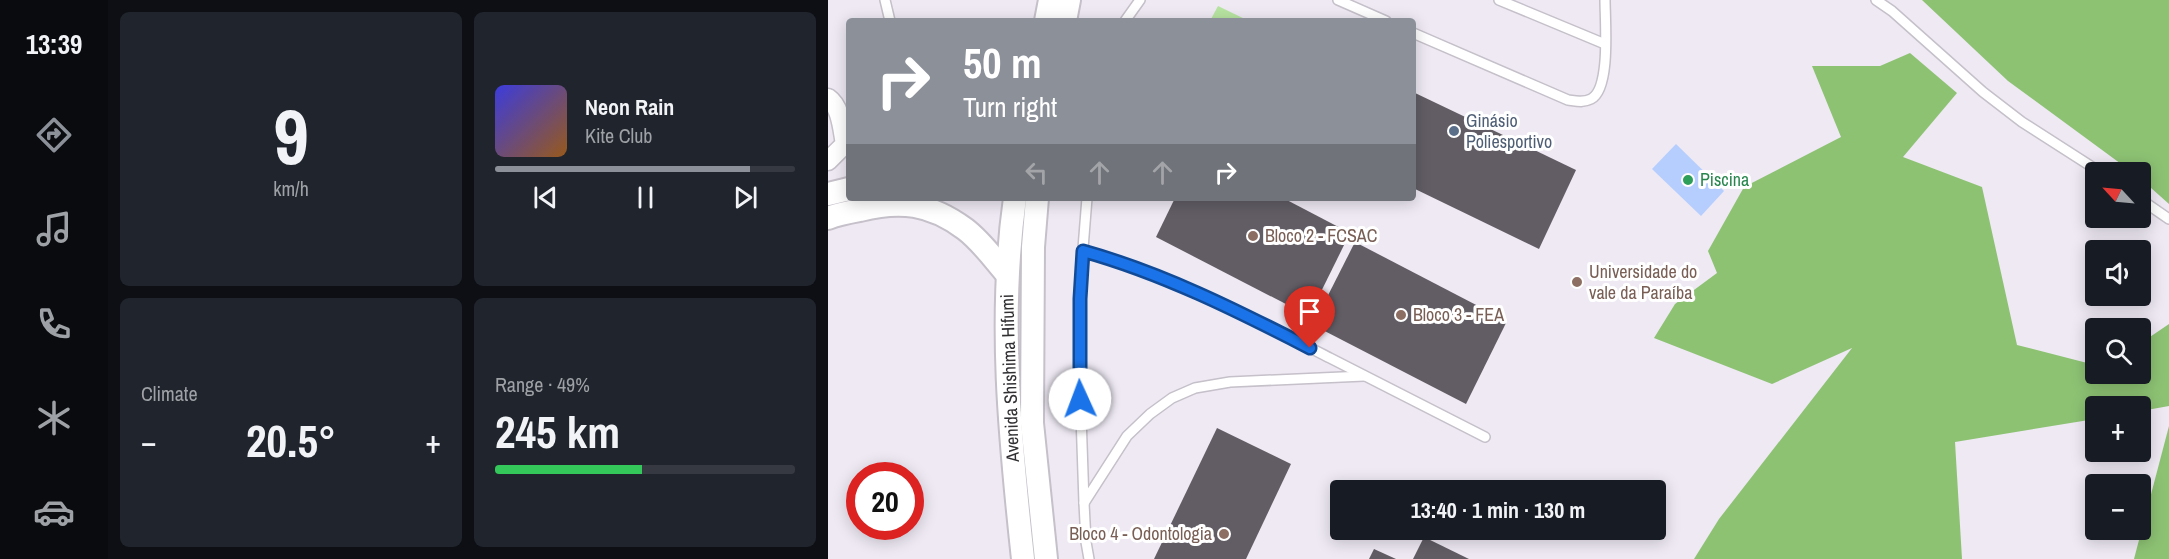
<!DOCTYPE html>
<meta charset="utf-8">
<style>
body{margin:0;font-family:"Archivo Narrow",sans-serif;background:#20242c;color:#f1f3f6;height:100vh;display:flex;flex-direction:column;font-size:22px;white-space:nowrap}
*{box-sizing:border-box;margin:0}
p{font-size:20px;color:#9ea1a6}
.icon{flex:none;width:33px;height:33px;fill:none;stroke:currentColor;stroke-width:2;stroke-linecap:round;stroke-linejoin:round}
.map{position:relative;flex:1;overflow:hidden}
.sheet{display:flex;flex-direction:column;gap:12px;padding:12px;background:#0d0f14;width:720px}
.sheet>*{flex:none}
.banner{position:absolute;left:18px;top:18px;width:570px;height:183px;border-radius:6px;box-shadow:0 3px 15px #0003;background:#8c9099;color:#fff;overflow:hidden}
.needle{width:39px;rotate:296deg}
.tools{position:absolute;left:1257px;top:162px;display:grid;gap:12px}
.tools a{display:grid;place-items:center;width:66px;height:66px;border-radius:6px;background:#171b24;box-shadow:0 3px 15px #0003;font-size:30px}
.speed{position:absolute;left:18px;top:462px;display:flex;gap:12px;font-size:30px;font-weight:700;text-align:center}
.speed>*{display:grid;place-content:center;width:78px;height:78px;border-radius:50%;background:#171b24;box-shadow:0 3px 15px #0003;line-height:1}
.speed .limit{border:9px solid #d22;background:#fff;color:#111}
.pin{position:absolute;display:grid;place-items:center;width:51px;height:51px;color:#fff;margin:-62px -26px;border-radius:50% 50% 50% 0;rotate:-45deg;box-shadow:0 0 6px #0007}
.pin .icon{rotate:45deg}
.me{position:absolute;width:66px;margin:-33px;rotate:358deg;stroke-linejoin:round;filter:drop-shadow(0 0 4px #0008)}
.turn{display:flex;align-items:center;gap:21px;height:126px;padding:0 18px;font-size:27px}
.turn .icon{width:78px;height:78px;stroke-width:2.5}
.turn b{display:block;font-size:42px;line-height:51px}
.lanes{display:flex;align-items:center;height:57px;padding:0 18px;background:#0003;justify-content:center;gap:30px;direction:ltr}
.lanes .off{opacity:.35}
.big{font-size:45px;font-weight:700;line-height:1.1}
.sheet .card{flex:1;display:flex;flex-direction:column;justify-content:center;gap:9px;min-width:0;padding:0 21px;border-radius:9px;background:#20242c}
.sheet .dial{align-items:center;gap:0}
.dial b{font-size:78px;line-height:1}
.song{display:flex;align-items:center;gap:18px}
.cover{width:72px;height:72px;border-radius:9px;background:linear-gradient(135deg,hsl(240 70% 55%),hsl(30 70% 35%))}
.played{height:6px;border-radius:3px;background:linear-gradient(90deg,#8c9099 85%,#363941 85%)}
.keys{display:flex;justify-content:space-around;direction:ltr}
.heat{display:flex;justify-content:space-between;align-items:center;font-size:33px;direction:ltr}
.charge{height:9px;border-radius:4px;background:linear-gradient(90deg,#34c759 49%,#363941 0)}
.sheet .tiles{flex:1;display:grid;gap:12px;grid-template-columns:repeat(2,1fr)}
.trip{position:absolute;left:502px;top:480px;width:336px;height:60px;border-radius:6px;background:#171b24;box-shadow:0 3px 15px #0003;font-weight:700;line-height:60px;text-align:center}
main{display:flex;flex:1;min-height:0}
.tab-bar{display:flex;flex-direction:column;width:108px;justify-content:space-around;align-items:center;background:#090b0e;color:#9ea1a6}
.tab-bar .icon{width:42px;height:42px}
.tab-bar .active{color:#8c9099}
.tab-bar b{font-size:27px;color:#f1f3f6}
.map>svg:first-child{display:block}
.green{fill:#b7e4a1}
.forest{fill:#8dc273}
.water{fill:#b5cefe}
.building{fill:#625d65}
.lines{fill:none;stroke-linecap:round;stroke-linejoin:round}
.service-casing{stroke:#c5c0c9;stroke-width:12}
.minor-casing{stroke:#c5c0c9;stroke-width:21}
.tertiary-casing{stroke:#c5c0c9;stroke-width:26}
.service{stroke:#fff;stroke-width:9}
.minor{stroke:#fff;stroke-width:18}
.tertiary{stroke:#fff;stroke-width:22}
.route-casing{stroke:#114b97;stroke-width:15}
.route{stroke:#1a73e8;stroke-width:10}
.service-dot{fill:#5c6f8a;stroke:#fff;stroke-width:2}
.leisure-dot{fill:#2e9e5b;stroke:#fff;stroke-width:2}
.education-dot{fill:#8d6e63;stroke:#fff;stroke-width:2}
.labels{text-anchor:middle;stroke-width:6;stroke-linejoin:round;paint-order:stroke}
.service-label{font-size:18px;fill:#4e5e75;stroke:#fff;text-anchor:start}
.leisure-label{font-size:18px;fill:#27864d;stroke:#fff;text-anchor:start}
.education-label{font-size:18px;fill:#785e54;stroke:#fff;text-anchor:start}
.street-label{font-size:18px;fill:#323033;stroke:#fff}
</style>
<main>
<nav class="tab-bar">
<b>13:39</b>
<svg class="icon active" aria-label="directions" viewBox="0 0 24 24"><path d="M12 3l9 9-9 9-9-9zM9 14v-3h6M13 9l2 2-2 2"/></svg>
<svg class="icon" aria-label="music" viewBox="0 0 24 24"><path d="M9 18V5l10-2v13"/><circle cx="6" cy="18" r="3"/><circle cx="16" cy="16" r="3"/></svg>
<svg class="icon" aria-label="phone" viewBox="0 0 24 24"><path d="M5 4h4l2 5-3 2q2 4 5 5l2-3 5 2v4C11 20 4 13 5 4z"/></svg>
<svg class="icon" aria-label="climate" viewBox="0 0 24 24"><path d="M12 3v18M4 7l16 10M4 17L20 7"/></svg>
<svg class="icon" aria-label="car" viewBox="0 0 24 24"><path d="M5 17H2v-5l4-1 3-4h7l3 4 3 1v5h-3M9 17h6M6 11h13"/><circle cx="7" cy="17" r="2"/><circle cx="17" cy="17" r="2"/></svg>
</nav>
<section class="sheet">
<div class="tiles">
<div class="card dial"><b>9</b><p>km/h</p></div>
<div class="card">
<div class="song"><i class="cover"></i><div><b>Neon Rain</b><p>Kite Club</p></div></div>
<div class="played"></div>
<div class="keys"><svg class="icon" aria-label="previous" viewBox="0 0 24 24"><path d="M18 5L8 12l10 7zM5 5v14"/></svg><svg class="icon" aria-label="pause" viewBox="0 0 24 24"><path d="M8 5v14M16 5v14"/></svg><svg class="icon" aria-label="next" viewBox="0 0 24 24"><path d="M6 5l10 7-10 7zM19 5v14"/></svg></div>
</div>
<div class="card"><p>Climate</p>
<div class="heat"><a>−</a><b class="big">20.5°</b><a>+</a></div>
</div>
<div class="card"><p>Range · 49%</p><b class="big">245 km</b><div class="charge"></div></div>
</div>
</section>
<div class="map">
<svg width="1341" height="559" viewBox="0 0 1341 559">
<rect width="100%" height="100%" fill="#eee9f3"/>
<polygon class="green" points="390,6 421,21 382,21"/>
<g class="forest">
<polygon points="1094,0 1341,0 1341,204 1313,179 1312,172 1304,172 1180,81"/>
<polygon points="1082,53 1129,93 1075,157 1154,187 1189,345 1267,365 1268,374 1312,374 1313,343 1341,324 1341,406 1313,411 1312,406 1268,406 1267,419 1127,442 1134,559 866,559 891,519 1024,348 944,384 826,338 847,304 889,273 880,251 916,187 1013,137 984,66 1052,66"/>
<polygon points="1341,426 1341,559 1306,559"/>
</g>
<polygon class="water" points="848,144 896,191 873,216 824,169"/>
<g class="building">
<polygon points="585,92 748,170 711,249 585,188"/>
<polygon points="347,198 455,198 522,233 481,316 328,237"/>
<polygon points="527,242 679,321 638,404 485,325"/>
<polygon points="389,428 463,464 418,559 326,559"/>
<polygon points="596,537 641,559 585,559"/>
<polygon points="546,549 568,559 541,559"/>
</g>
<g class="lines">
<defs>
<g id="service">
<polyline points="57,0 62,21"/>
<polyline points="510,0 558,21"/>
<polyline points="671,0 777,44"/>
<polyline points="1048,0 1064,11 1155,92 1194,122 1272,172"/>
<polyline points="297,21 312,0"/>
<path d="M585,33L740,100C748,101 755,103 763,99C783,89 777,21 777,0"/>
<polyline points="259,198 251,299 251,357 256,503 258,542 261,559"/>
<polyline points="1312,199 1341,219"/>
<path d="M255,251C341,275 422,317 502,358C554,385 605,410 657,437"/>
<polyline points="256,503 299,436 322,414 344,398 367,388 402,382 536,376"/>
</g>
<path id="minor" d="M0,98C13,107 14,129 17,144L0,161"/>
<g id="tertiary">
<polyline points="218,21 222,0"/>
<polyline points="237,21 241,0"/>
<polyline points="0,194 21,189"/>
<path d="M187,198C170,318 182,439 195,559"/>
<polyline points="209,198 205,247 204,423 218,559"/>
<path d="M0,218C10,214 21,212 32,210C72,200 102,203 137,229C153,241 165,258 178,273"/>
</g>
</defs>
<use href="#service" class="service-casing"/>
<use href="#minor" class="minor-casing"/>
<use href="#tertiary" class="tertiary-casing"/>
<use href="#service" class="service"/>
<use href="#minor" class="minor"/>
<use href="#tertiary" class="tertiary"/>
</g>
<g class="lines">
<defs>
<path id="route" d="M252,399V299L255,251C334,273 408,310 482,348"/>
</defs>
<use href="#route" class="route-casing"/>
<use href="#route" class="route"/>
</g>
<circle class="service-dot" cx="626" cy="131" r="6"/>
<circle class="leisure-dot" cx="860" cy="180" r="6"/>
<g class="education-dot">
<circle cx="425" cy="236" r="6"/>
<circle cx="749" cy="282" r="6"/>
<circle cx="573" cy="315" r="6"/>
<circle cx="396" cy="534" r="6"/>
</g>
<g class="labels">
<g class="service-label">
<text x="638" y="127">Ginásio<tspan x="638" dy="21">Poliesportivo</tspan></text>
</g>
<g class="leisure-label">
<text x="872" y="186">Piscina</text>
</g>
<g class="education-label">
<text x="437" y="242">Bloco 2 - FCSAC</text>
<text x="761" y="278">Universidade do<tspan x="761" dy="21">vale da Paraíba</tspan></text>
<text x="585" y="321">Bloco 3 - FEA</text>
<text x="384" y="540" text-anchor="end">Bloco 4 - Odontologia</text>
</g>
<g class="street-label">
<text transform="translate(182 378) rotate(-92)" y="6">Avenida Shishima Hifumi</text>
</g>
</g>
</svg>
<div class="tools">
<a><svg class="needle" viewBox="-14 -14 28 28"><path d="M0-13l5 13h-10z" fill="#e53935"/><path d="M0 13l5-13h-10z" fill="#9ea1a6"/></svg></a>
<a><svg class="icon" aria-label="sound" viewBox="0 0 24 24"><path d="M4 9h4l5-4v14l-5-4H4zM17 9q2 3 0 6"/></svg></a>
<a><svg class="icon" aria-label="search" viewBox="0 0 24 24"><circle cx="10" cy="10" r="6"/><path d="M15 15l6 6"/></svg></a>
<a>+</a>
<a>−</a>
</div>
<div class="speed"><div class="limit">20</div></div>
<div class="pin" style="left:482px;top:348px;background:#d93025"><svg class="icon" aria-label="arrive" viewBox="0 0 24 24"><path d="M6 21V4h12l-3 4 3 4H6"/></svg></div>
<svg class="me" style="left:252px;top:399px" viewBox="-20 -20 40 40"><circle r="19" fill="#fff"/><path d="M0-13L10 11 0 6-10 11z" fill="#1a73e8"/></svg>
<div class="trip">13:40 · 1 min · 130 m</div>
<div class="banner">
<div class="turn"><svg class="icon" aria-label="right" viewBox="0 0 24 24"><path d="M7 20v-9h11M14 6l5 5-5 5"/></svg><div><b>50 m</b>Turn right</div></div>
<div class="lanes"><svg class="icon off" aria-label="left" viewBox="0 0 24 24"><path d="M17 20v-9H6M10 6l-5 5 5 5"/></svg><svg class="icon off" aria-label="ahead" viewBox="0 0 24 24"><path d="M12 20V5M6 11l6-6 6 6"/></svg><svg class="icon off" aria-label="ahead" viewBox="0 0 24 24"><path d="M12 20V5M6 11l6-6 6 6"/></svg><svg class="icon" aria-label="right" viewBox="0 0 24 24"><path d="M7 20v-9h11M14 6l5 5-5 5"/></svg></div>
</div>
</div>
</main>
